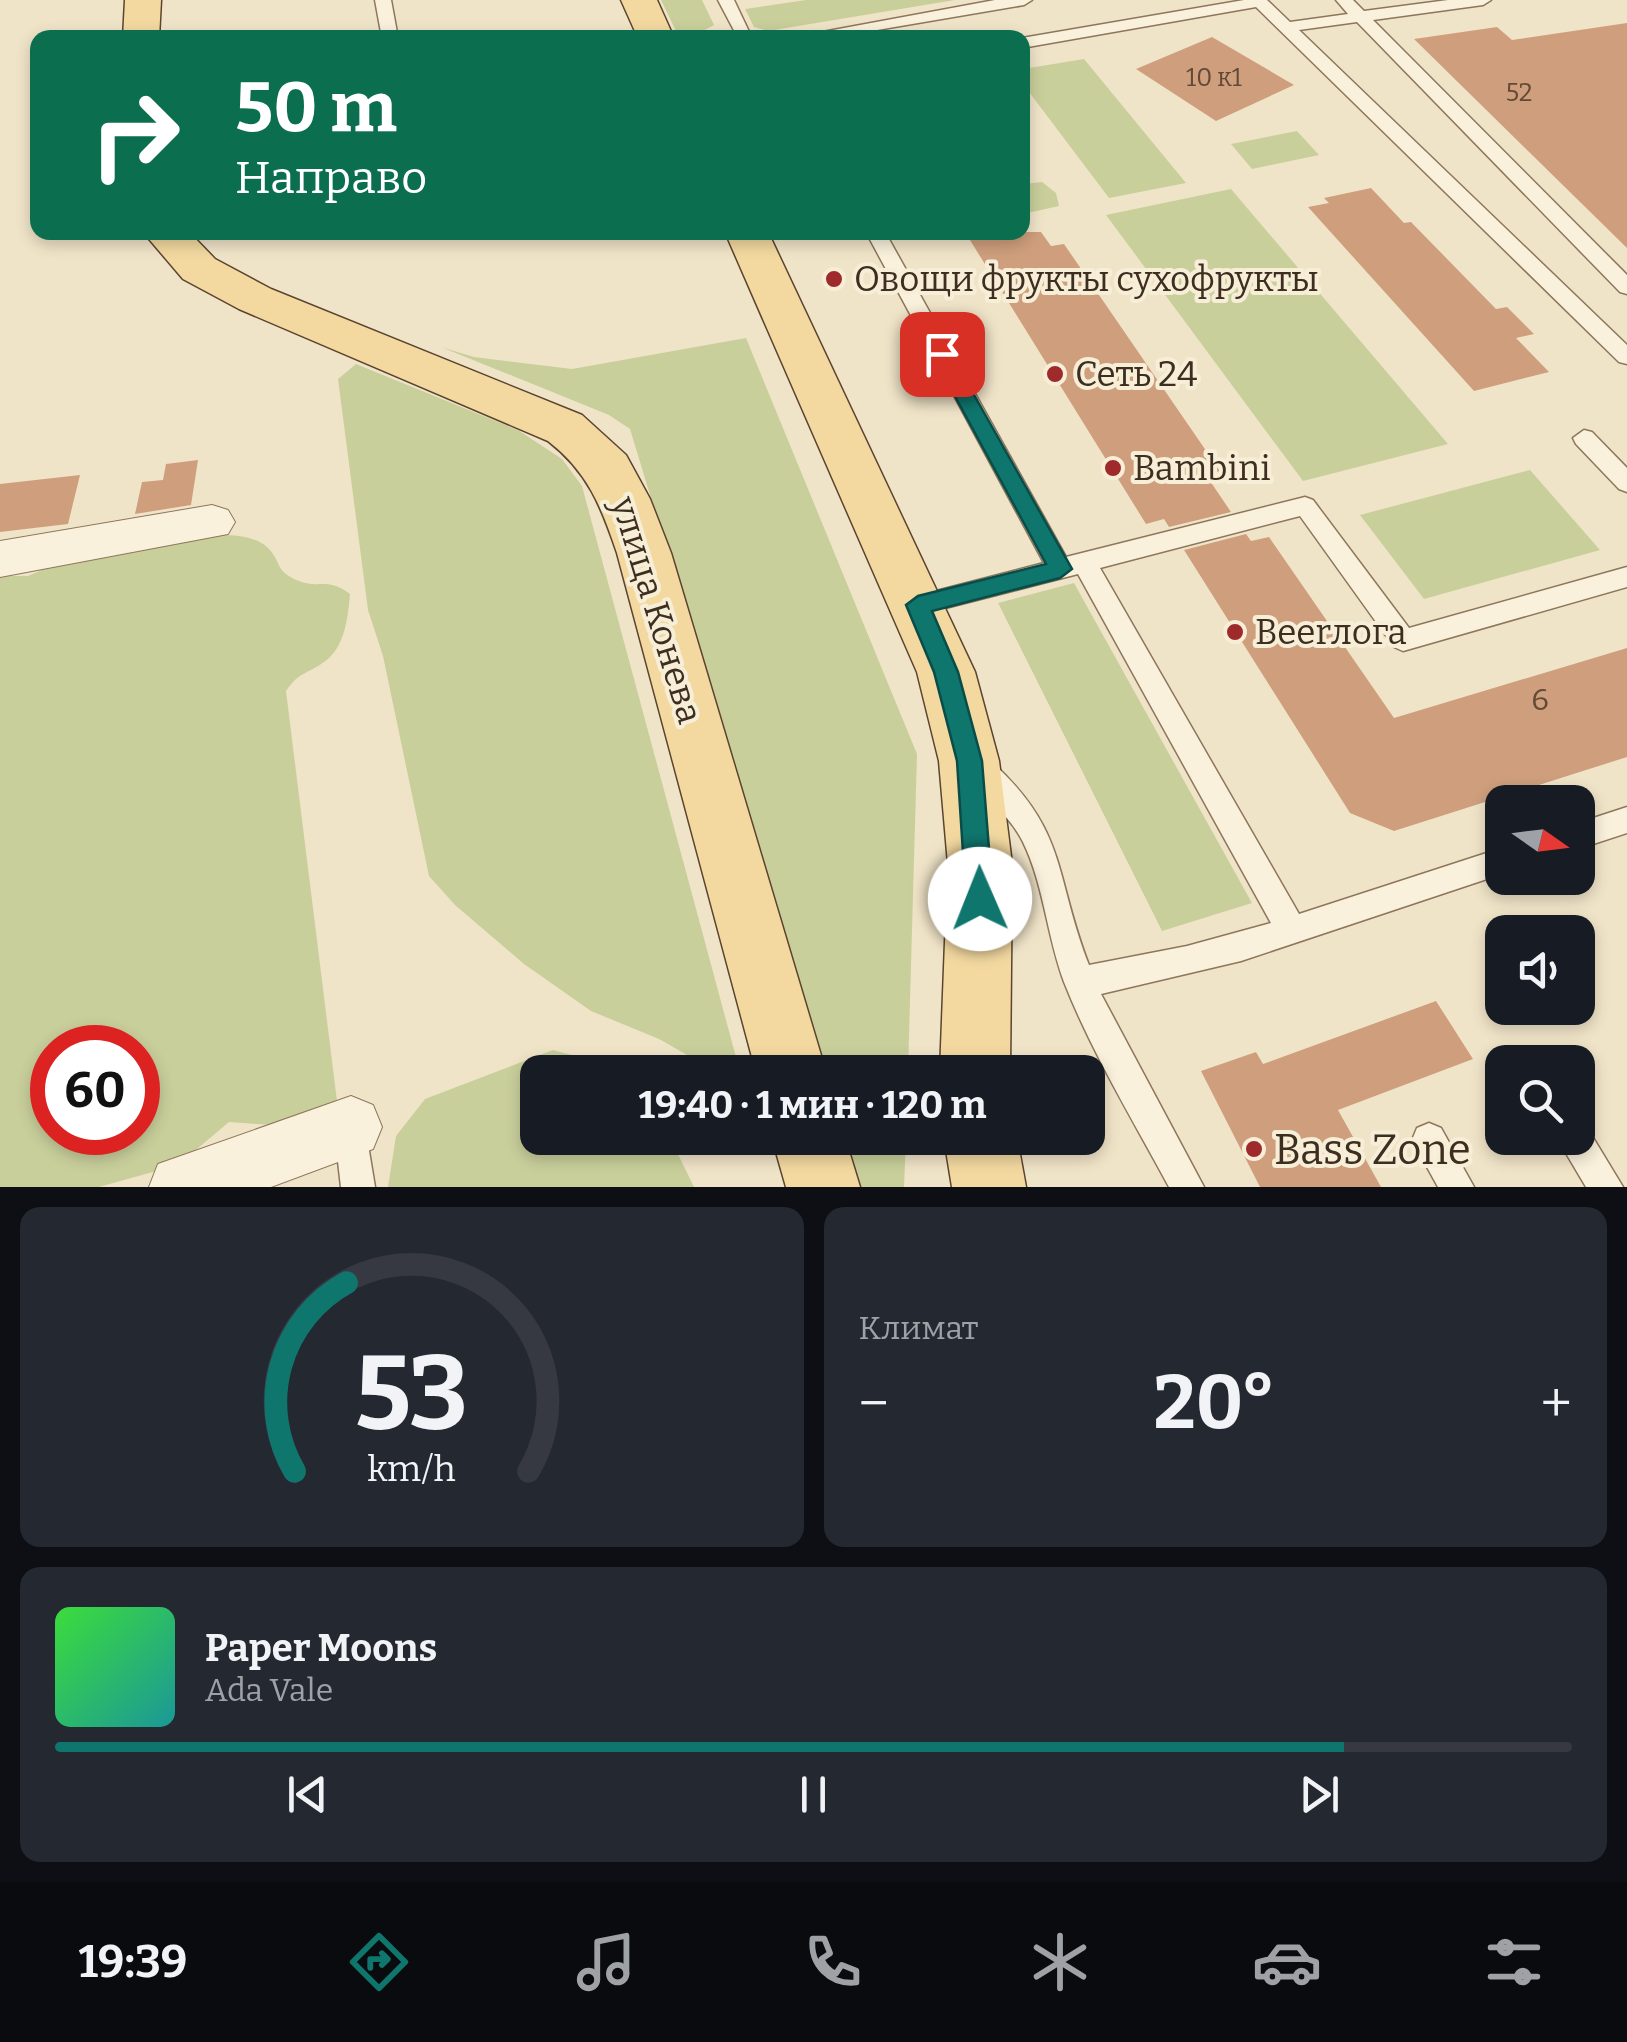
<!DOCTYPE html>
<html lang="ru">
<meta charset="utf-8">
<style>
body{margin:0;font-family:Bitter,serif;background:#242831;color:#f1f3f6;height:100vh;display:flex;flex-direction:column;font-size:38px;white-space:nowrap}
*{box-sizing:border-box;margin:0}
p{font-size:32px;color:#9ea1a6}
.icon{flex:none;width:55px;height:55px;fill:none;stroke:currentColor;stroke-width:2;stroke-linecap:round;stroke-linejoin:round}
.map{position:relative;height:1187px;overflow:hidden}
.side{display:flex;flex-direction:column;gap:20px;padding:20px;background:#0d0f14;flex:1}
.side>*{flex:none}
.hud{position:absolute;left:30px;top:30px;width:1000px;height:210px;border-radius:20px;box-shadow:0 5px 15px #0003;background:#0b6e4f;color:#fff;overflow:hidden}
.needle{width:65px;rotate:104deg}
.tools{position:absolute;left:1485px;top:785px;display:grid;gap:20px}
.tools a{display:grid;place-items:center;width:110px;height:110px;border-radius:20px;background:#171b24;box-shadow:0 5px 15px #0003;font-size:50px}
.speed{position:absolute;left:30px;top:1025px;display:flex;gap:20px;font-size:50px;font-weight:700;text-align:center}
.speed>*{display:grid;place-content:center;width:130px;height:130px;border-radius:50%;background:#171b24;box-shadow:0 5px 15px #0003;line-height:1}
.speed .limit{border:15px solid #d22;background:#fff;color:#111}
.pin{position:absolute;display:grid;place-items:center;width:85px;height:85px;color:#fff;margin:-42px;border-radius:20px;box-shadow:0 5px 15px #0006}
.me{position:absolute;width:110px;margin:-55px;rotate:359deg;stroke-linejoin:round;filter:drop-shadow(0 0 8px #0008)}
.turn{display:flex;align-items:center;gap:35px;height:210px;padding:0 40px;font-size:45px}
.turn .icon{width:130px;height:130px;stroke-width:2.5}
.turn b{display:block;font-size:70px;line-height:85px}
.big{font-size:75px;font-weight:700;line-height:1.1}
.side .card{flex:1;display:flex;flex-direction:column;justify-content:center;gap:15px;min-width:0;padding:0 35px;border-radius:20px;background:#242831}
.side .dial{align-items:center;gap:0}
.dial svg{height:260px;overflow:visible;fill:none;stroke:#363941;stroke-width:7;stroke-linecap:round;text-anchor:middle}
.dial text{fill:#f1f3f6;stroke:none}
.song{display:flex;align-items:center;gap:30px}
.cover{width:120px;height:120px;border-radius:15px;background:linear-gradient(135deg,hsl(120 70% 55%),hsl(180 70% 35%))}
.played{height:10px;border-radius:5px;background:linear-gradient(90deg,#0f766e 85%,#363941 85%)}
.keys{display:flex;justify-content:space-around;direction:ltr}
.heat{display:flex;justify-content:space-between;align-items:center;font-size:55px;direction:ltr}
.side .tiles{flex:1;display:grid;gap:20px;grid-template-columns:1fr 1fr}
.card:last-child{grid-column:span 2}
.trip{position:absolute;left:520px;top:1055px;width:585px;height:100px;border-radius:20px;background:#171b24;box-shadow:0 5px 15px #0003;font-weight:700;line-height:100px;text-align:center}
.tab-bar{display:flex;height:160px;justify-content:space-around;align-items:center;background:#090b0e;color:#9ea1a6}
.tab-bar .icon{width:70px;height:70px}
.tab-bar .current{color:#0f766e}
.tab-bar b{font-size:45px;color:#f1f3f6}
.map>svg:first-child{display:block}
.green{fill:#c9cf9b;fill-rule:evenodd}
.building{fill:#cf9f7d}
.lines{fill:none;stroke-linecap:round;stroke-linejoin:round}
.service-casing{stroke:#8d765c;stroke-width:3}
.minor-casing{stroke:#8d765c;stroke-width:2}
.primary-casing{stroke:#5b4430;stroke-width:3}
.service{fill:#faf1dc;fill-rule:evenodd}
.minor{fill:#faf1dc;fill-rule:evenodd}
.primary{fill:#f3d9a0;fill-rule:evenodd}
.route{fill:#0f766e;stroke:#0a4d48;stroke-width:2.5}
.poi-dot{fill:#9e2a2b;stroke:#f7eed8;stroke-width:4}
.labels{text-anchor:middle;stroke-width:8;stroke-linejoin:round;paint-order:stroke}
.far-number-label{font-size:25px;fill:#624a37}
.number-label{font-size:30px;fill:#624a37}
.poi-label{font-size:35px;fill:#3d2e20;stroke:#f7eed8;text-anchor:start}
.street-label{font-size:35px;fill:#3d2e20;stroke:#f7eed8}
.near-poi-label{font-size:42px;fill:#3d2e20;stroke:#f7eed8;text-anchor:start}
</style>
<div class="map">
<svg width="1627" height="1187" viewBox="0 0 1627 1187">
<rect width="100%" height="100%" fill="#f0e4c8"/>
<g class="green">
<polygon points="661,0 702,0 714,25 701,32 676,31"/>
<polygon points="806,0 955,0 768,31 754,27 745,9"/>
<polygon points="1084,59 1186,183 1109,198 1023,84 1023,69"/>
<polygon points="1297,131 1319,155 1252,169 1231,144"/>
<polygon points="1042,182 1056,193 1059,206 1023,214 1023,184"/>
<polygon points="1231,189 1448,444 1303,481 1106,215"/>
<polygon points="746,338 917,754 908,1072 825,1072 630,429 609,415 441,347 474,357 572,369"/>
<polygon points="356,364 518,430 562,459 582,486 740,1072 717,1072 659,1039 591,1011 524,964 455,905 429,876 383,656 368,610 338,379"/>
<polygon points="1530,470 1600,550 1424,599 1360,515"/>
<path d="M174,537C200,537 248,528 268,548C282,562 274,571 299,581C320,589 327,577 350,594C348,617 345,648 324,662C306,675 300,671 286,691L338,1109L272,1125L229,1122L178,1165L99,1187H0V576H28L83,552ZM52,1048H138V1132H52Z"/>
<polygon points="1074,583 1252,903 1162,931 998,603"/>
<polygon points="553,1050 609,1065 619,1072 538,1072 538,1138 670,1138 694,1187 388,1187 396,1136 425,1099"/>
<polygon points="845,1138 906,1138 904,1187 860,1187"/>
</g>
<g class="building">
<polygon points="1627,23 1627,248 1414,39 1497,27 1512,40"/>
<polygon points="1212,37 1294,85 1216,121 1136,69"/>
<polygon points="1371,188 1404,223 1411,222 1496,309 1507,307 1534,334 1516,338 1549,372 1474,391 1308,207 1329,203 1324,198"/>
<polygon points="965,232 1041,232 1051,246 1064,244 1220,471 1206,475 1231,512 1169,527 1164,519 1146,524"/>
<polygon points="198,460 191,505 135,514 142,482 163,480 166,464"/>
<polygon points="80,475 68,524 0,532 0,484"/>
<polygon points="1246,534 1251,541 1269,537 1394,718 1627,648 1627,757 1394,831 1350,813 1184,550"/>
<polygon points="1436,1001 1473,1059 1338,1110 1381,1187 1260,1187 1201,1071 1256,1052 1263,1064"/>
</g>
<g class="lines">
<defs>
<g id="service">
<polygon points="375,0 391,0 398,38 382,38"/>
<polygon points="718,0 734,0 752,38 738,38"/>
<polygon points="995,0 1032,0 1024,5 830,38 790,38"/>
<polygon points="1244,0 1267,0 1290,22 1348,14 1336,0 1353,0 1364,11 1448,0 1491,0 1483,5 1373,20 1627,275 1627,294 1620,292 1357,22 1299,30 1627,345 1627,364 1619,362 1256,7 1022,48 1022,38"/>
<path d="M866,232H885L1066,557L1305,497L1313,500L1409,628L1627,567V587L1403,651L1394,647L1300,516L1100,568L1299,914L1502,848V874L1241,961L1101,994L1204,1187H1169C1133,1120 1092,1053 1064,982C1047,937 1044,885 1023,842C1007,809 973,790 961,765L965,756L975,753L985,756C1069,829 1053,873 1089,965L1187,946L1271,923L1078,574L918,615L909,612L905,605L909,598L1044,563Z"/>
<polygon points="1584,430 1592,432 1627,468 1627,492 1619,489 1576,444 1573,438"/>
<polygon points="1627,807 1627,833 1578,849 1578,823"/>
<polygon points="351,1110 363,1115 375,1187 341,1187 334,1127 339,1115"/>
<polygon points="1429,1123 1441,1128 1474,1187 1438,1187 1412,1140 1417,1128"/>
<polygon points="1578,1123 1586,1126 1623,1187 1586,1187 1557,1138 1578,1138"/>
</g>
<g id="minor">
<polygon points="212,505 228,510 235,522 228,534 0,577 0,541"/>
<polygon points="351,1096 373,1105 382,1127 373,1149 271,1187 149,1187 158,1164"/>
</g>
<g id="primary">
<polygon points="125,0 161,0 159,38 123,38"/>
<polygon points="621,0 657,0 674,38 638,38"/>
<path d="M143,232H189L215,259L271,289L582,415L626,455L650,499L671,553L826,1072H756L617,553C601,506 588,472 548,441L239,309L183,279Z"/>
<polygon points="725,232 768,232 975,672 999,761 1012,864 1010,1072 940,1072 948,864 939,761 917,672"/>
<polygon points="772,1138 845,1138 860,1187 786,1187"/>
<polygon points="944,1138 1017,1138 1026,1187 952,1187"/>
</g>
</defs>
<use href="#service" class="service-casing"/>
<use href="#minor" class="minor-casing"/>
<use href="#primary" class="primary-casing"/>
<use href="#service" class="service"/>
<use href="#minor" class="minor"/>
<use href="#primary" class="primary"/>
</g>
<polygon class="route" points="942,347 951,354 1072,569 1060,578 932,611 958,672 982,761 993,899 989,908 980,912 970,908 966,899 957,761 934,672 906,605 918,596 1046,564 932,354"/>
<g class="poi-dot">
<circle cx="834" cy="279" r="10"/>
<circle cx="1055" cy="374" r="10"/>
<circle cx="1113" cy="468" r="10"/>
<circle cx="1235" cy="632" r="10"/>
<circle cx="1254" cy="1149" r="10"/>
</g>
<g class="labels">
<g class="far-number-label">
<text x="1214" y="86">10 к1</text>
<text x="1519" y="101">52</text>
</g>
<g class="number-label">
<text x="1540" y="710">6</text>
</g>
<g class="poi-label">
<text x="854" y="291">Овощи фрукты сухофрукты</text>
<text x="1075" y="386">Сеть 24</text>
<text x="1133" y="480">Bambini</text>
<text x="1255" y="644">Beerлога</text>
</g>
<g class="street-label">
<text transform="translate(657 610) rotate(73)" y="12">улица Конева</text>
</g>
<g class="near-poi-label">
<text x="1274" y="1164">Bass Zone</text>
</g>
</g>
</svg>
<div class="tools">
<a><svg class="needle" viewBox="-14 -14 28 28"><path d="M0-13l5 13h-10z" fill="#e53935"/><path d="M0 13l5-13h-10z" fill="#9ea1a6"/></svg></a>
<a><svg class="icon" aria-label="sound" viewBox="0 0 24 24"><path d="M4 9h4l5-4v14l-5-4H4zM17 9q2 3 0 6"/></svg></a>
<a><svg class="icon" aria-label="search" viewBox="0 0 24 24"><circle cx="10" cy="10" r="6"/><path d="M15 15l6 6"/></svg></a>
</div>
<div class="speed"><div class="limit">60</div></div>
<div class="pin" style="left:942px;top:354px;background:#d93025"><svg class="icon" aria-label="arrive" viewBox="0 0 24 24"><path d="M6 21V4h12l-3 4 3 4H6"/></svg></div>
<svg class="me" style="left:980px;top:899px" viewBox="-20 -20 40 40"><circle r="19" fill="#fff"/><path d="M0-13L10 11 0 6-10 11z" fill="#0f766e"/></svg>
<div class="trip">19:40 · 1 мин · 120 m</div>
<div class="hud">
<div class="turn"><svg class="icon" aria-label="right" viewBox="0 0 24 24"><path d="M7 20v-9h11M14 6l5 5-5 5"/></svg><div><b>50 m</b>Направо</div></div>
</div>
</div>
<section class="side">
<div class="tiles">
<div class="card dial"><svg viewBox="0 0 100 80">
<path d="M14 69A42 42 0 1 1 86 69"/>
<path d="M14 69A42 42 0 0 1 30 11" stroke="#0f766e"/>
<text x="50" y="56" font-size="32" font-weight="700">53</text>
<text x="50" y="72" font-size="11">km/h</text>
</svg></div>
<div class="card"><p>Климат</p>
<div class="heat"><a>−</a><b class="big">20°</b><a>+</a></div>
</div>
<div class="card">
<div class="song"><i class="cover"></i><div><b>Paper Moons</b><p>Ada Vale</p></div></div>
<div class="played"></div>
<div class="keys"><svg class="icon" aria-label="previous" viewBox="0 0 24 24"><path d="M18 5L8 12l10 7zM5 5v14"/></svg><svg class="icon" aria-label="pause" viewBox="0 0 24 24"><path d="M8 5v14M16 5v14"/></svg><svg class="icon" aria-label="next" viewBox="0 0 24 24"><path d="M6 5l10 7-10 7zM19 5v14"/></svg></div>
</div>
</div>
</section>
<nav class="tab-bar">
<b>19:39</b>
<svg class="icon current" aria-label="directions" viewBox="0 0 24 24"><path d="M12 3l9 9-9 9-9-9zM9 14v-3h6M13 9l2 2-2 2"/></svg>
<svg class="icon" aria-label="music" viewBox="0 0 24 24"><path d="M9 18V5l10-2v13"/><circle cx="6" cy="18" r="3"/><circle cx="16" cy="16" r="3"/></svg>
<svg class="icon" aria-label="phone" viewBox="0 0 24 24"><path d="M5 4h4l2 5-3 2q2 4 5 5l2-3 5 2v4C11 20 4 13 5 4z"/></svg>
<svg class="icon" aria-label="climate" viewBox="0 0 24 24"><path d="M12 3v18M4 7l16 10M4 17L20 7"/></svg>
<svg class="icon" aria-label="car" viewBox="0 0 24 24"><path d="M5 17H2v-5l4-1 3-4h7l3 4 3 1v5h-3M9 17h6M6 11h13"/><circle cx="7" cy="17" r="2"/><circle cx="17" cy="17" r="2"/></svg>
<svg class="icon" aria-label="filters" viewBox="0 0 24 24"><path d="M4 7h16M4 17h16"/><circle cx="9" cy="7" r="2"/><circle cx="15" cy="17" r="2"/></svg>
</nav>
